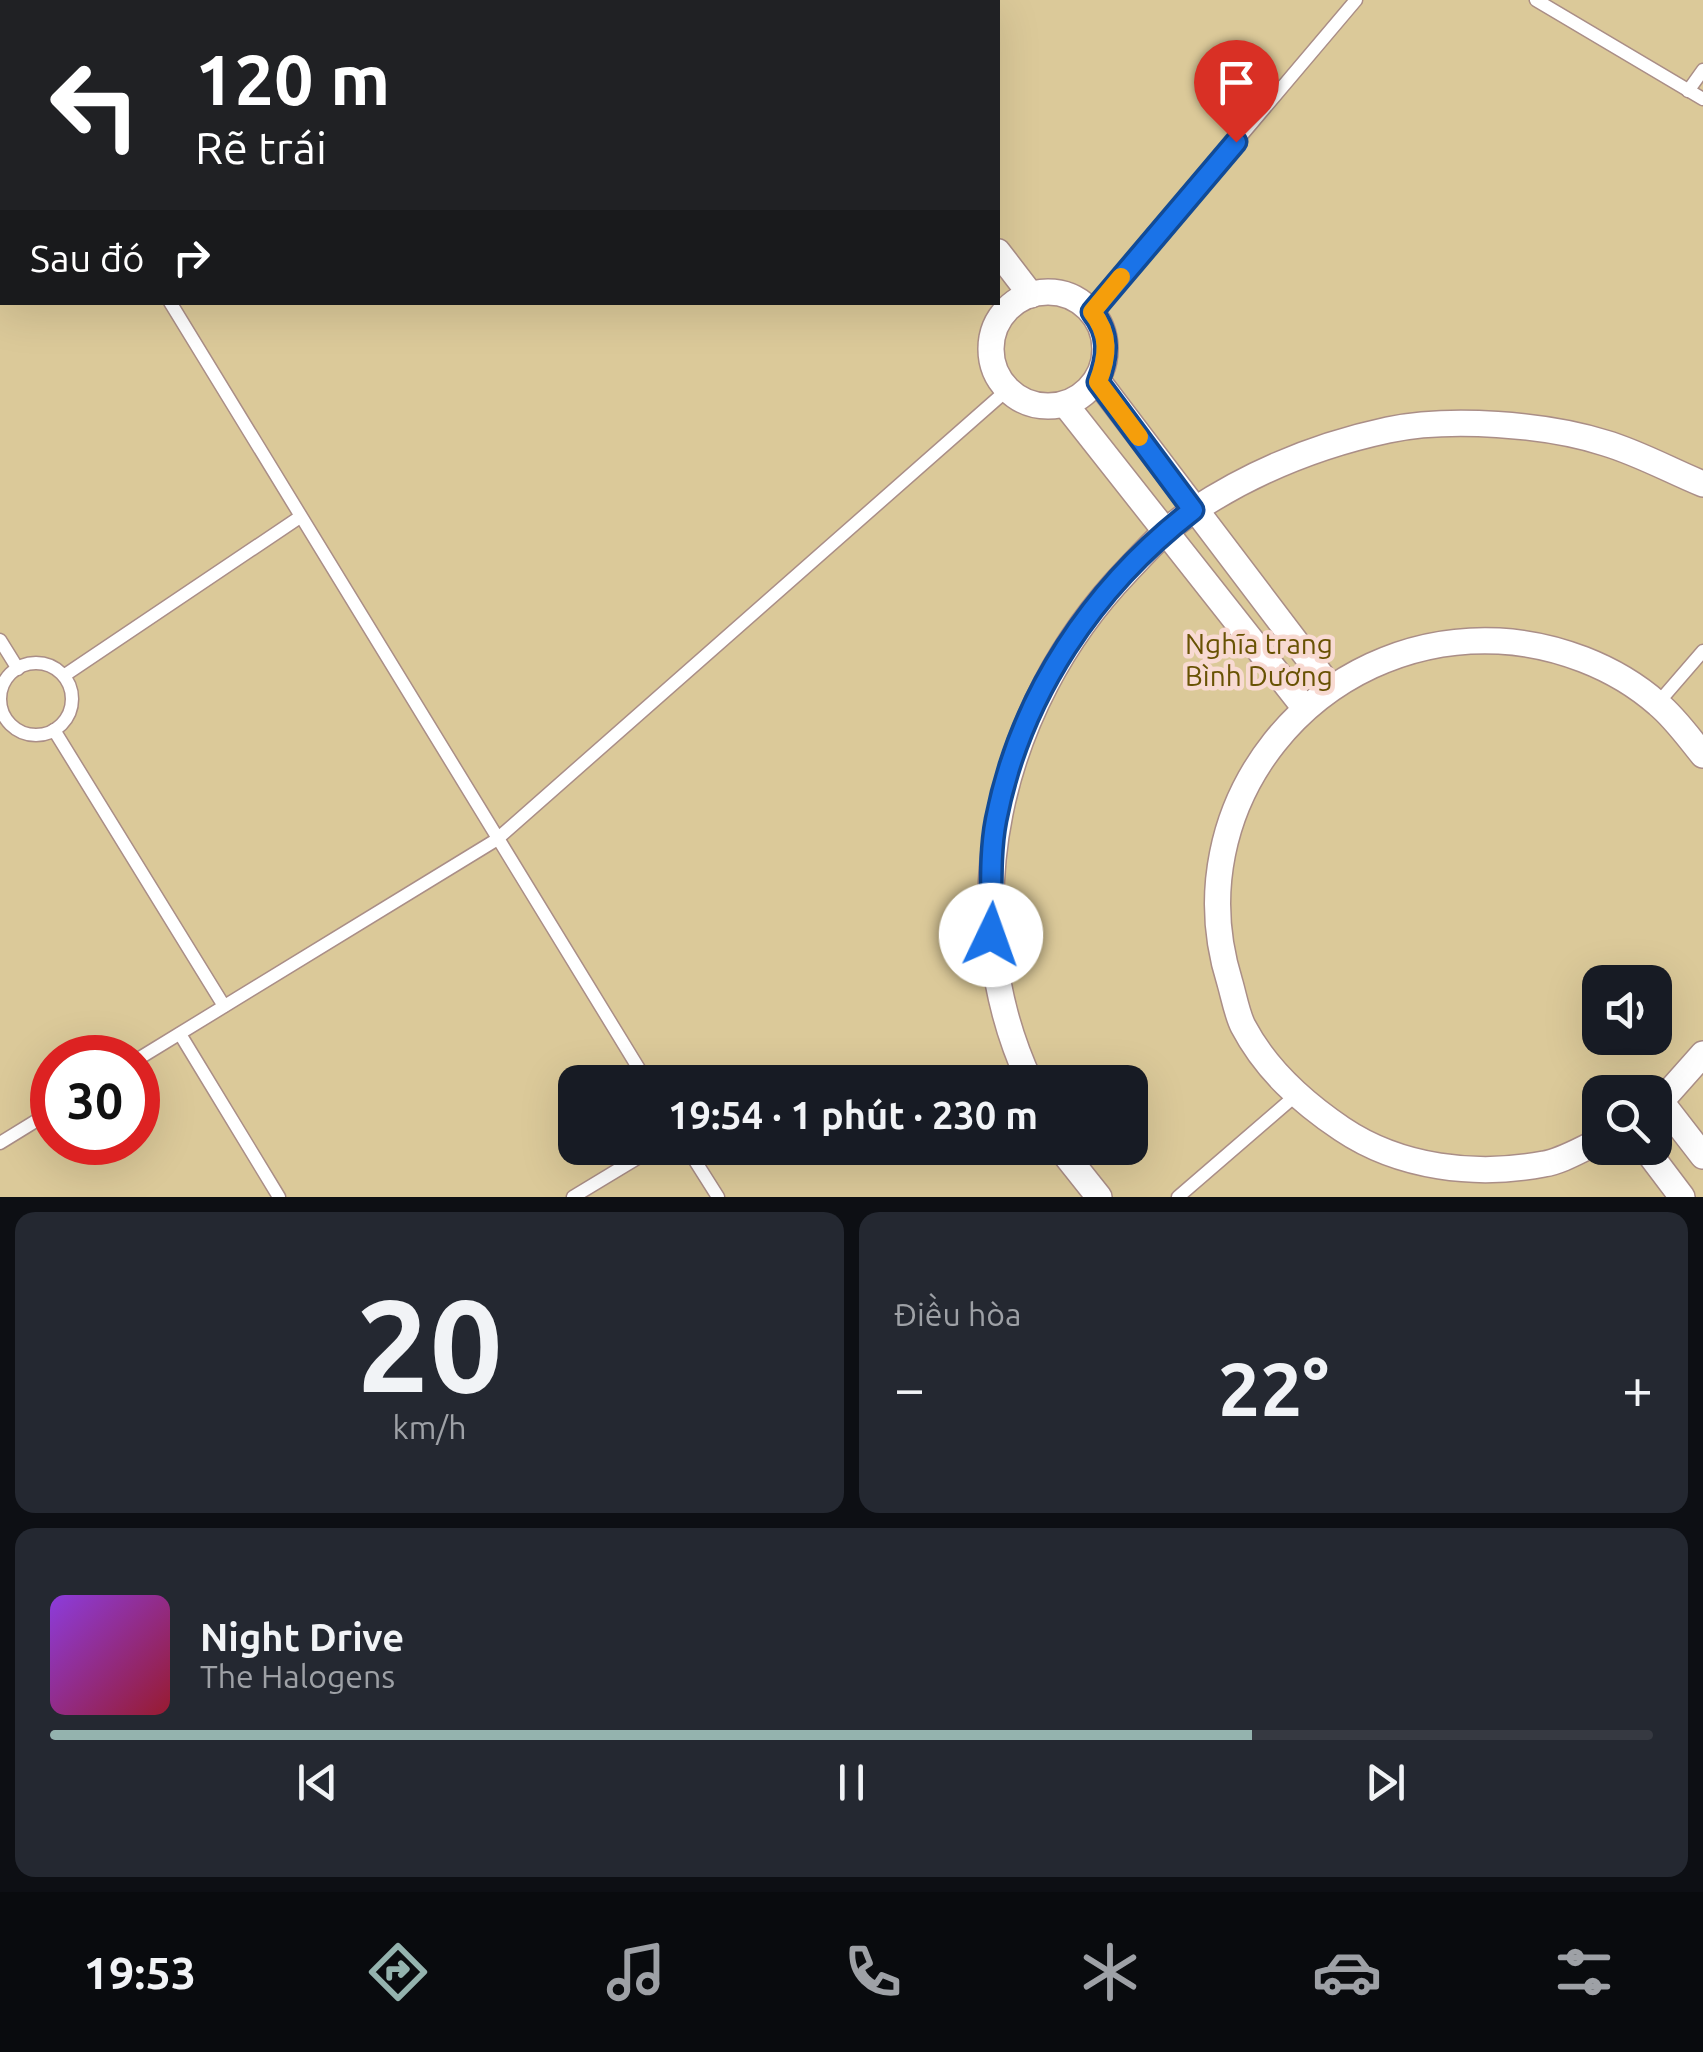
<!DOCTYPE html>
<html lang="vi">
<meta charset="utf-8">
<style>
body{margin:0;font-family:Ubuntu,sans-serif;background:#242831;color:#f1f3f6;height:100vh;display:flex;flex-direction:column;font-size:38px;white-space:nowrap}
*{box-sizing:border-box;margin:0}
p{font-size:32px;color:#9ea1a6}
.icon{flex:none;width:55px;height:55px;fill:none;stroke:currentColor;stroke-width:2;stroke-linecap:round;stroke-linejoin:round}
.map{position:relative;height:1197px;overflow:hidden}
.drawer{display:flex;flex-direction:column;gap:15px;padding:15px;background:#0d0f14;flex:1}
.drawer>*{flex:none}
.hud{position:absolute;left:0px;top:0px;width:1000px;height:305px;box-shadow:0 10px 40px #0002;background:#202124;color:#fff;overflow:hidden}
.fabs{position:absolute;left:1582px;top:965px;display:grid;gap:20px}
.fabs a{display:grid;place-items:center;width:90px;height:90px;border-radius:20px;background:#171b24;box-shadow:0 10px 40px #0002;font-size:50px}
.speed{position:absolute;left:30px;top:1035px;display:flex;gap:20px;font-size:50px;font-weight:700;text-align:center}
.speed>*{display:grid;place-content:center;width:130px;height:130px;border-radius:50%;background:#171b24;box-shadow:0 10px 40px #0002;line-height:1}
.speed .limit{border:15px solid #d22;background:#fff;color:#111}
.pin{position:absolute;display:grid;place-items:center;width:85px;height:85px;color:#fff;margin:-102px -42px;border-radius:50% 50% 50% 0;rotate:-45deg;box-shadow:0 0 10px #0007}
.pin .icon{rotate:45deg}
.me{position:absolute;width:110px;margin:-55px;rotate:3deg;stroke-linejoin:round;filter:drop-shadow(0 0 8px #0008)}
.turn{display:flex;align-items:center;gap:35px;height:210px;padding:0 30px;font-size:45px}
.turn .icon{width:130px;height:130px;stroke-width:2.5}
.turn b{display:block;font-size:70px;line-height:85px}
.then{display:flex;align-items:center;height:95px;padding:0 30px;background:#0003;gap:20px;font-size:38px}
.big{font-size:75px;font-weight:600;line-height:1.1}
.drawer .widget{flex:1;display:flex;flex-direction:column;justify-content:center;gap:15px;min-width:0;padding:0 35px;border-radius:20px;background:#242831}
.drawer .dial{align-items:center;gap:0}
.dial b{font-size:130px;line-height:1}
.song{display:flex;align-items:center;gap:30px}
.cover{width:120px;height:120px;border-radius:15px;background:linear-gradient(135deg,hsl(270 70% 55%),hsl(350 70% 35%))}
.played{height:10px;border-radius:5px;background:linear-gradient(90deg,#94b3ae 75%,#363941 75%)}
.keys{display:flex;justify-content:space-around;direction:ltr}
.heat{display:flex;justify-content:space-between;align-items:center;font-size:55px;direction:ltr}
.drawer .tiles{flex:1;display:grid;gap:15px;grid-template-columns:1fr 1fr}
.widget:last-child{grid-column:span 2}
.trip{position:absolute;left:558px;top:1065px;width:590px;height:100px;border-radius:20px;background:#171b24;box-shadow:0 10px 40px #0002;font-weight:600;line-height:100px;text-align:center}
.dock{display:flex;height:160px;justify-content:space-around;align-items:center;background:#090b0e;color:#9ea1a6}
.dock .icon{width:70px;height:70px}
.dock .on{color:#94b3ae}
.dock b{font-size:45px;color:#f1f3f6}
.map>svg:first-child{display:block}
.green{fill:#dbc999;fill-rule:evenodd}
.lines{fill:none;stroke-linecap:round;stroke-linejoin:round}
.lane-casing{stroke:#aa8e87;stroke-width:15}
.street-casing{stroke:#aa8e87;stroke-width:28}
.lane{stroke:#fff;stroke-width:12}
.street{stroke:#fff;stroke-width:25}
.route-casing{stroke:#114b97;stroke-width:25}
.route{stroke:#1a73e8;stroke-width:18}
.slow{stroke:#f59e0b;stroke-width:18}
.labels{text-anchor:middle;stroke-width:9;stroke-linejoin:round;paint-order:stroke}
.park-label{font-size:28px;fill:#685203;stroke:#f8dad2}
</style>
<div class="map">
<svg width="1703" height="1197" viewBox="0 0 1703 1197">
<rect width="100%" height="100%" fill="#f8dad2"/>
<path class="green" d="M0,0H1703V1197H0ZM2,2H998V302H2ZM1600,982H1655V1038H1600ZM52,1058H138V1142H52ZM575,1082H1130V1148H575ZM1600,1092H1655V1148H1600Z"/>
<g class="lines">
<defs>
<g id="lane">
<polyline points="1536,0 1703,99"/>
<polyline points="284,2 287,0"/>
<polyline points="1688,91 1703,70"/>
<polyline points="0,258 2,256"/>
<polyline points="170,302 647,1082"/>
<polyline points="1092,312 1356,0"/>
<polyline points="0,640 18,669"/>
<circle cx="36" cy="699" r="36"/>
<polyline points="65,675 300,517"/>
<polyline points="1658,703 1703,651"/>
<polyline points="54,730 224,1006"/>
<polyline points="180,1034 279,1197"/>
<polyline points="138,1059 496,840 1007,390"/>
<polyline points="0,1143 52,1111"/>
<polyline points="687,1148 718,1197"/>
<polyline points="573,1197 654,1148"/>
<polyline points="1178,1197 1295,1096"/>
</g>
<g id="street">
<polyline points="747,0 749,2"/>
<polyline points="800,0 802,2"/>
<polyline points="998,252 1031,295"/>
<circle cx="1048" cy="349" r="57"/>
<polyline points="1098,381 1330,687"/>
<polyline points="1065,404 1304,707"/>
<path d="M1030,1082C950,911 998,706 1126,572C1147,550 1167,527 1193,511C1252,472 1318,445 1388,430C1450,417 1545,424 1605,443C1639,453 1671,471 1703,484"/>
<polyline points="1662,1103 1703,1156"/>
<polyline points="1655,1108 1703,1054"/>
<path d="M1600,1141C1583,1148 1563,1161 1544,1164C1476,1177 1400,1168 1342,1129C1302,1102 1266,1070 1243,1026C1237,1014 1234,997 1230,983C1174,806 1315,632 1499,641C1555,644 1615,666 1658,704C1675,718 1689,738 1703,755"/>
<polyline points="1060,1148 1099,1197"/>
<polyline points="1645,1148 1682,1197"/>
</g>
</defs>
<use href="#lane" class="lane-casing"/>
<use href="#street" class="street-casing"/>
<use href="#lane" class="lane"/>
<use href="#street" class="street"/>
</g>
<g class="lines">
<defs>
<path id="route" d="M991,935C992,898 989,856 996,820C1020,696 1093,587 1193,510L1098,382C1108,356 1110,334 1092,312L1236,142"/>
</defs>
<use href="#route" class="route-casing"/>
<use href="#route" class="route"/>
<path class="slow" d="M1121,277L1092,312C1110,334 1108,356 1098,382L1139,437"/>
</g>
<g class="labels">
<g class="park-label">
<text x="1259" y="654">Nghĩa trang<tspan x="1259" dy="32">Bình Dương</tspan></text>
</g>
</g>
</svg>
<div class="fabs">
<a><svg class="icon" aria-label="sound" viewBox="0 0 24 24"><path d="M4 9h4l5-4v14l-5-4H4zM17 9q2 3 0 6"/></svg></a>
<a><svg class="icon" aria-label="search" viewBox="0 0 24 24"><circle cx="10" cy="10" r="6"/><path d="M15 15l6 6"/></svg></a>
</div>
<div class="speed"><div class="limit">30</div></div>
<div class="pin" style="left:1236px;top:142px;background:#d93025"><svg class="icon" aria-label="arrive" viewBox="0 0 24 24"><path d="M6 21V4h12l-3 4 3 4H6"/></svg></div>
<svg class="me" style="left:991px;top:935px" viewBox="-20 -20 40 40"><circle r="19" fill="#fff"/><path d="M0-13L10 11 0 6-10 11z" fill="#1a73e8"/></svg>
<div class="trip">19:54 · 1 phút · 230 m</div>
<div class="hud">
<div class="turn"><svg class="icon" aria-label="left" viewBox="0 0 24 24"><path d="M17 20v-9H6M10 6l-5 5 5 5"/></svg><div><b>120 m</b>Rẽ trái</div></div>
<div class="then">Sau đó<svg class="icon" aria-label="right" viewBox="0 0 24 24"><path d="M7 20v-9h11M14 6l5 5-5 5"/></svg></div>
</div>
</div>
<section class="drawer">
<div class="tiles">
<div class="widget dial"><b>20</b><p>km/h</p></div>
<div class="widget"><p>Điều hòa</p>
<div class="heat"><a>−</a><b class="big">22°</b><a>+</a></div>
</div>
<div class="widget">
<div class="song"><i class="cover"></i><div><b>Night Drive</b><p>The Halogens</p></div></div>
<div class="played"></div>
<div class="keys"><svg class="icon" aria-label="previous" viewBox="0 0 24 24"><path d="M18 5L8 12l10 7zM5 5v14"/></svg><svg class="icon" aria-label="pause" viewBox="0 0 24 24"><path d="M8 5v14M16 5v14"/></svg><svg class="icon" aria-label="next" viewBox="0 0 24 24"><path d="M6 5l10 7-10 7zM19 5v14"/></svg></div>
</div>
</div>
</section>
<nav class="dock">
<b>19:53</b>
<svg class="icon on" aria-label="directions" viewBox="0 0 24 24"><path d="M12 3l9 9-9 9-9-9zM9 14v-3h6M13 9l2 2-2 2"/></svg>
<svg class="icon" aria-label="music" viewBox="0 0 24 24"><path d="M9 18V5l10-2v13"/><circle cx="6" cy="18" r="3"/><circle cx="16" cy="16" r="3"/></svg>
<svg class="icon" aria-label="phone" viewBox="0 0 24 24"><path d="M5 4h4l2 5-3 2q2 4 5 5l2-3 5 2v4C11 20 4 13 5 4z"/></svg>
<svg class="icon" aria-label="climate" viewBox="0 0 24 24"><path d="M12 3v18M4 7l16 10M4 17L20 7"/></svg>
<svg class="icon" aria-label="car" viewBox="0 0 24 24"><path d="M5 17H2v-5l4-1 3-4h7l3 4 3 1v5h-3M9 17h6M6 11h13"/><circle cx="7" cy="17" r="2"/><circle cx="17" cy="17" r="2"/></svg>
<svg class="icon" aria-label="filters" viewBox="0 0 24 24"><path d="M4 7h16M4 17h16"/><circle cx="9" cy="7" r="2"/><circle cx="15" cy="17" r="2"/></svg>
</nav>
